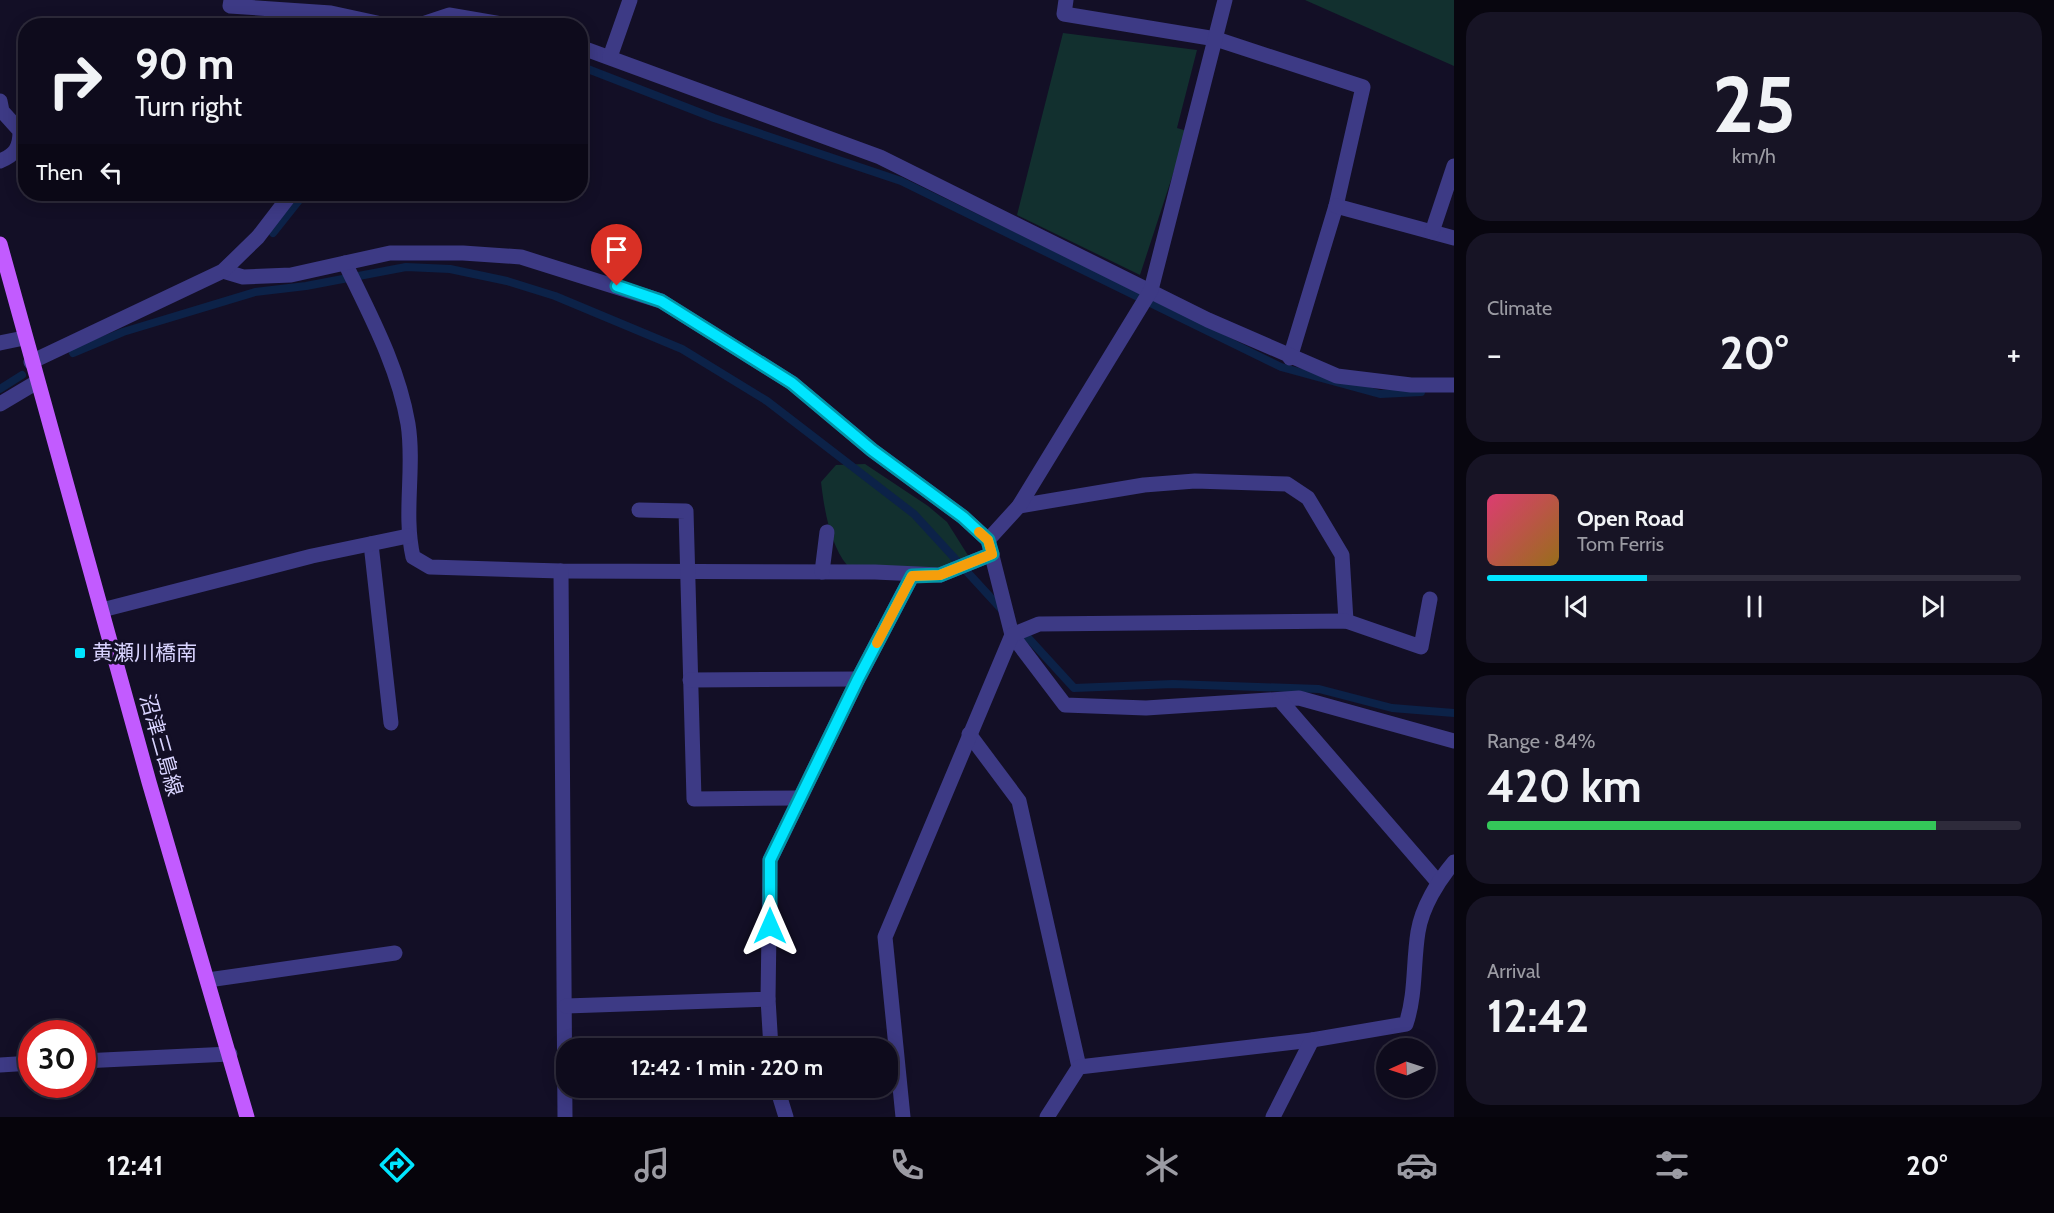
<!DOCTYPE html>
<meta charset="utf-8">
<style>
body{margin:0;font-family:Cabin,"Noto Sans JP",sans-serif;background:#171425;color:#f1f3f6;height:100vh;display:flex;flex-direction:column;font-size:22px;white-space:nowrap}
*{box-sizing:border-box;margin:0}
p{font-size:20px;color:#9b9ba3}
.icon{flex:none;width:33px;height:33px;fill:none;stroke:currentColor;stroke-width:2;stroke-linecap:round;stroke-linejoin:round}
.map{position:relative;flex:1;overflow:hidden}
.side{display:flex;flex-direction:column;gap:12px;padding:12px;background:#08060f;width:600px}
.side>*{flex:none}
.hud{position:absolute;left:18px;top:18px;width:570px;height:183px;border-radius:24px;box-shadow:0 3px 15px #0003,0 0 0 2px #2e2b3b;background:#0e0b1c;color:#f1f3f6;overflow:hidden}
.needle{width:39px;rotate:267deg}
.fabs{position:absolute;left:1376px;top:1038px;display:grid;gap:12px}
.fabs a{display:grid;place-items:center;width:60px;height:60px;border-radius:50%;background:#0e0b1c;box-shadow:0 3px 15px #0003,0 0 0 2px #2e2b3b;font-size:30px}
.speed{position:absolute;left:18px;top:1020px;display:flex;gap:12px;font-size:30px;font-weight:700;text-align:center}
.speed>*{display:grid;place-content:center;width:78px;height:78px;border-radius:50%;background:#0e0b1c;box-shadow:0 3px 15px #0003,0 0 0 2px #2e2b3b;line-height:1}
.speed .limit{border:9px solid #d22;background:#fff;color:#111}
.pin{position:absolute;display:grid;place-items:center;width:51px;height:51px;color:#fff;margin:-62px -26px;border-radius:50% 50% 50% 0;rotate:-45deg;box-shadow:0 0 6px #0007}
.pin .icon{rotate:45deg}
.me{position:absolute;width:66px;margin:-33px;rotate:0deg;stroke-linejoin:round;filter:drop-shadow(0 0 4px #0008)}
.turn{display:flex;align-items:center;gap:21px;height:126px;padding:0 18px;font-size:27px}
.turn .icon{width:78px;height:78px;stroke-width:2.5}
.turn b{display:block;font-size:42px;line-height:51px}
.then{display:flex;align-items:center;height:57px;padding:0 18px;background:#0003;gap:12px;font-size:22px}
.big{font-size:45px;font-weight:700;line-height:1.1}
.side .card{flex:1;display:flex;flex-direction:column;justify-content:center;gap:9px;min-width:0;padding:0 21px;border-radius:24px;background:#171425}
.side .dial{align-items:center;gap:0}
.dial b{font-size:78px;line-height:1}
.song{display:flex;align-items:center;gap:18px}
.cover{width:72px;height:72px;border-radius:9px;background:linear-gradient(135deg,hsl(340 70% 55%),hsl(40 70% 35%))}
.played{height:6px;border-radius:3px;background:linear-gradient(90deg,#00e5ff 30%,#2e2b3b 30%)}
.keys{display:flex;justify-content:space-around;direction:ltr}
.heat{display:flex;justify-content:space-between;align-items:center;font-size:33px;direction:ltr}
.charge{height:9px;border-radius:4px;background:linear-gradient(90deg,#34c759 84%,#2e2b3b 0)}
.trip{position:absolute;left:556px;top:1038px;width:342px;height:60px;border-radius:24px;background:#0e0b1c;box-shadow:0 3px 15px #0003,0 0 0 2px #2e2b3b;font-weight:700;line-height:60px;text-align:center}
.dock{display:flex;height:96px;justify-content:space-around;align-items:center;background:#06040b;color:#9b9ba3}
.dock .icon{width:42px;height:42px}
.dock .current{color:#00e5ff}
.dock b{font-size:27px;color:#f1f3f6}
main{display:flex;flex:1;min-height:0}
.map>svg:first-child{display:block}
.green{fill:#12302f}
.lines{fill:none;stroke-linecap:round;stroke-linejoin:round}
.stream{stroke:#0c2248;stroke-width:8}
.minor{stroke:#3d3a85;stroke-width:15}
.major{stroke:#c25bff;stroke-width:15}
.route-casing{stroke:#0095a6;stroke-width:15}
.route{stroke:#00e5ff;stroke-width:10}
.slow{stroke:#f59e0b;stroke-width:10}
.poi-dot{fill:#00e5ff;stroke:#130f26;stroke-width:2}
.labels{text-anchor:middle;stroke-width:6;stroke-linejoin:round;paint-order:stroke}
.poi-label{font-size:21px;fill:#d9d4ff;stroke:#130f26;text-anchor:start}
.street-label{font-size:21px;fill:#d9d4ff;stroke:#130f26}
</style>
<main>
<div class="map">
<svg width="1454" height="1117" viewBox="0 0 1454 1117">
<rect width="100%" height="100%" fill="#130f26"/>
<g class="green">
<polygon points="1305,0 1454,0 1454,66"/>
<polygon points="1063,33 1197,50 1177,128 1187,131 1140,275 1017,215"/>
<path d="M865,464L928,506L947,522L969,557L935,575L847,565C830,545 824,508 821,482L836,465Z"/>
</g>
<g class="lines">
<g class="stream">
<polyline points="580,66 714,118 901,181 1281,367 1380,394 1421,392"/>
<polyline points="273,233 304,194"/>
<polyline points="73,353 123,332 255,292 306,286 406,267 450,269 507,281 555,296 682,349 767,401 914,514 1004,612"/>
<polyline points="0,389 22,375"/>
<polyline points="1021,630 1074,688 1173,684 1319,689 1392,708 1454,713"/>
</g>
<g class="minor">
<polyline points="231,0 230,6 331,13 391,26"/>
<polyline points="1066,0 1064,14 1216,39 1363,87 1336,206 1290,358"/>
<polyline points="416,26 449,15 514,26"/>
<polyline points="580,47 880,157 1208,320 1337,376 1411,385 1454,385"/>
<polyline points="610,57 630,0"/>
<path d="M0,101L2,111L20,131C20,148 15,155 0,161"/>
<polyline points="1336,206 1454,238"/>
<polyline points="1432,232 1454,166"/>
<path d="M345,263C370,315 398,366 408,424C415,468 403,513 413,557L430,567L561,571L875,572L940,575L992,554"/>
<polyline points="223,271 243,277 291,275 390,253 463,253 521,257 661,301 792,383 872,450 963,517 988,540 1012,635 1065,705 1146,708 1299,698 1454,741"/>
<polyline points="0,343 24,338"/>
<polyline points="31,362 223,271 258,237 291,194"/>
<polyline points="0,404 37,382"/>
<polyline points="1019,506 1144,485 1195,481 1287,484 1308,498 1342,555 1346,621"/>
<polyline points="639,510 686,511 694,799 799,798"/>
<polyline points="988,540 1019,506 1151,290 1225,0"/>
<polyline points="371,544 391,723"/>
<polyline points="561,571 565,1117"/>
<polyline points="822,572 827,532"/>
<polyline points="102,610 312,556 408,536"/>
<polyline points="690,680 858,679"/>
<polyline points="1280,700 1437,881"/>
<polyline points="969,734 1019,801 1079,1067"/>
<polyline points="208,980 395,953"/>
<polyline points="768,999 771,1048"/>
<polyline points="566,1006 768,999 770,860 858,679 912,576"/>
<polyline points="82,1061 230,1054"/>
<polyline points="0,1065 32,1063"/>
<polyline points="777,1088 786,1117"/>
<polyline points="903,1117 885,937 1012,635 1039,624 1346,621 1421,647 1430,599"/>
<path d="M1047,1117L1079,1067L1312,1040L1406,1024C1416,994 1413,963 1418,932C1422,907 1438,881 1454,862"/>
<polyline points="1273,1117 1312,1040"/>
</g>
<polyline class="major" points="0,244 149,782 247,1117"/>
</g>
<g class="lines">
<defs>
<polyline id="route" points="617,286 661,301 792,383 872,450 963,517 988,540 992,554 940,575 912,576 858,679 770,860 770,926"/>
</defs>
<use href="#route" class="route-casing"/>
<use href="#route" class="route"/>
<polyline class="slow" points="877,643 912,576 940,575 992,554 988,540 979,532"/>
</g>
<rect class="poi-dot" x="74" y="647" width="12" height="12" rx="3"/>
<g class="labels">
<g class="poi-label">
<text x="92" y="660">黄瀬川橋南</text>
</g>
<g class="street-label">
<text transform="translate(161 745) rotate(74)" y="7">沼津三島線</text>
</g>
</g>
</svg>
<div class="fabs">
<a><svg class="needle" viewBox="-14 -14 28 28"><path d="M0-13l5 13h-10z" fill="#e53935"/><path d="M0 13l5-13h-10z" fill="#9b9ba3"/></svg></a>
</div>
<div class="speed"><div class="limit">30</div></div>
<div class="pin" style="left:617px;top:286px;background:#d93025"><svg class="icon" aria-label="arrive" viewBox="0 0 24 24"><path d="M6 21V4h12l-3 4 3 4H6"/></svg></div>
<svg class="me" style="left:770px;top:926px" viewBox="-20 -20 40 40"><path d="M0-17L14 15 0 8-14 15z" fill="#00e5ff" stroke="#fff" stroke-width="4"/></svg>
<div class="trip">12:42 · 1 min · 220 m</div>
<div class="hud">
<div class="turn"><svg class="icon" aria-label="right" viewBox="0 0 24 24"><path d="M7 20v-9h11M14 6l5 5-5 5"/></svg><div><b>90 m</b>Turn right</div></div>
<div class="then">Then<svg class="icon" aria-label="left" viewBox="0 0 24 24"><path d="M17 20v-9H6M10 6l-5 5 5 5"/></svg></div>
</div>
</div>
<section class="side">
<div class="card dial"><b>25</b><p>km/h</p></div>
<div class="card"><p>Climate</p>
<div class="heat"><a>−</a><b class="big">20°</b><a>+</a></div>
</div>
<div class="card">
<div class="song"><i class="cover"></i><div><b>Open Road</b><p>Tom Ferris</p></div></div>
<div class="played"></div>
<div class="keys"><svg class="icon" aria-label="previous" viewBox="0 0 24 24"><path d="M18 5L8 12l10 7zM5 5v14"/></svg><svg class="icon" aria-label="pause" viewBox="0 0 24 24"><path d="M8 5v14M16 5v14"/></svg><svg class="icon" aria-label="next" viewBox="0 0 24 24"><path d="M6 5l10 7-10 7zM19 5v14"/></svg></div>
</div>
<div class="card"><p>Range · 84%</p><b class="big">420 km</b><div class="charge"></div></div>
<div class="card"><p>Arrival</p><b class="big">12:42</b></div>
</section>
</main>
<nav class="dock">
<b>12:41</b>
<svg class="icon current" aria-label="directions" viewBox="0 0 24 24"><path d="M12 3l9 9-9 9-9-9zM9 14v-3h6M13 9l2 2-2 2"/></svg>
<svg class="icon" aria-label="music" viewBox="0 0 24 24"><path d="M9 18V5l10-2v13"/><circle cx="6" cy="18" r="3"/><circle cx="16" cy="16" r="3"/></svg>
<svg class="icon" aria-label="phone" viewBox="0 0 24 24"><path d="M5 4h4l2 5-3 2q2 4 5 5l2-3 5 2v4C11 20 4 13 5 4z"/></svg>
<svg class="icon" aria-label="climate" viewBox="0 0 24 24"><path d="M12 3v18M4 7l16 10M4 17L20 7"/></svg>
<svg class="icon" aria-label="car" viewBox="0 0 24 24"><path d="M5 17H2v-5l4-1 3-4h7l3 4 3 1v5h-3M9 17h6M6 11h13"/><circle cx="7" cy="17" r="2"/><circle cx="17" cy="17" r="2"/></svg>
<svg class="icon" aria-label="filters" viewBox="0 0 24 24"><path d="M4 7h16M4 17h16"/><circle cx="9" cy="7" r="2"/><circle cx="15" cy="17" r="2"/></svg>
<b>20°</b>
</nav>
